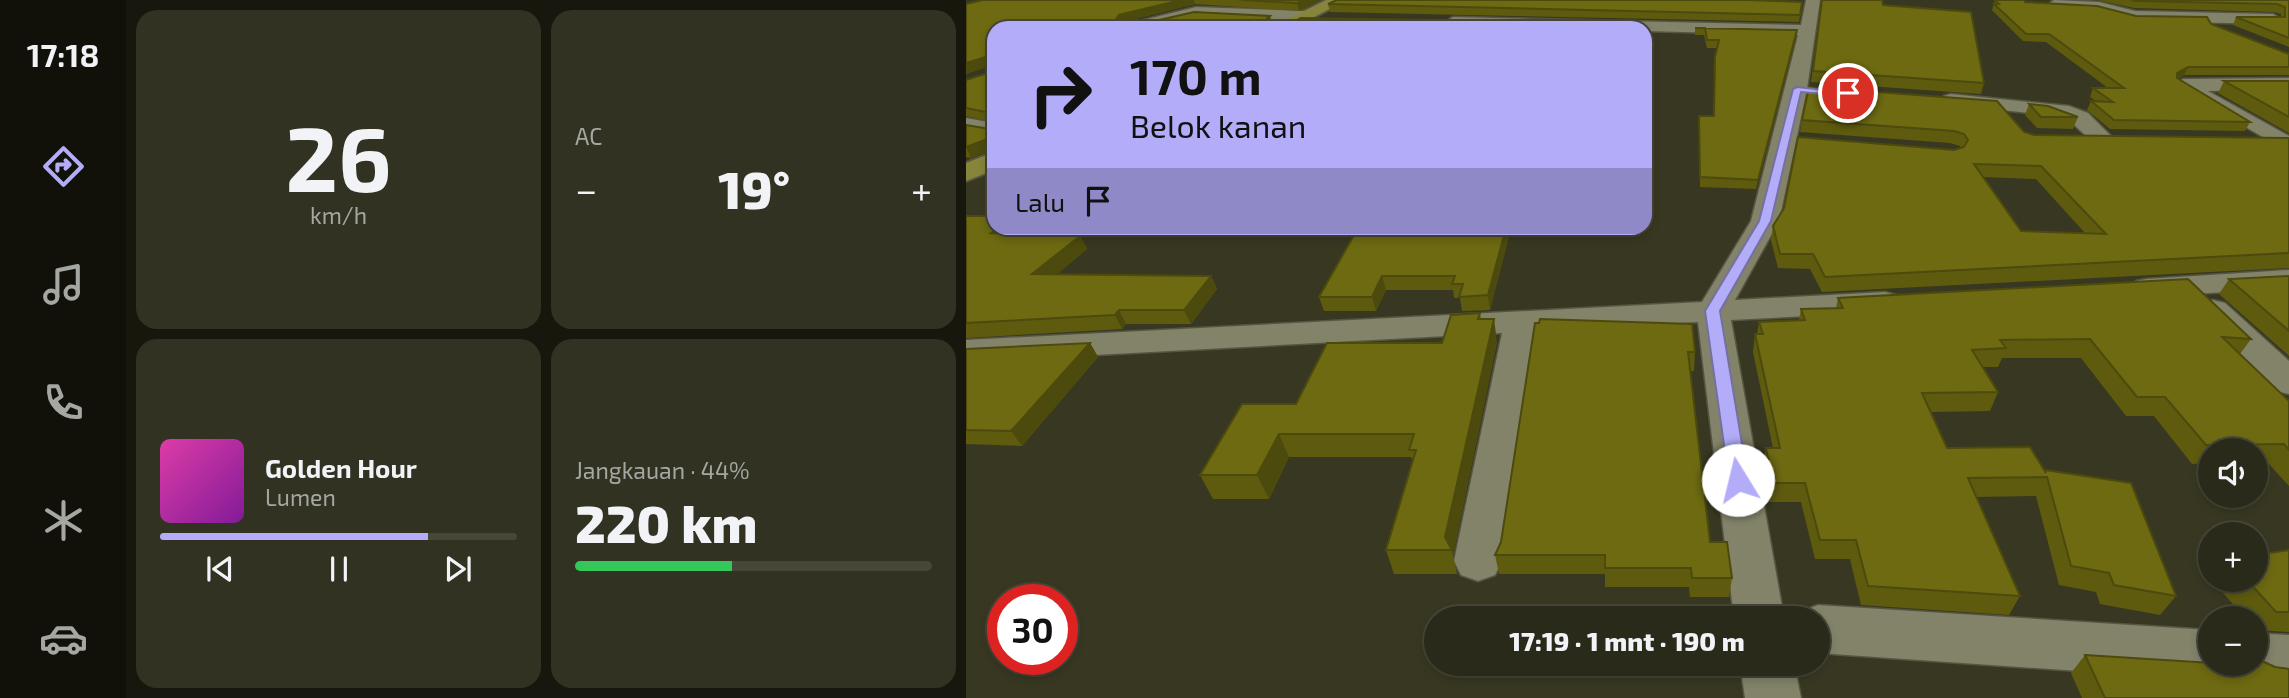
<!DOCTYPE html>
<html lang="id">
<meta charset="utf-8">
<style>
body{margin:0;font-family:"Exo 2",sans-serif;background:#323223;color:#f1f3f6;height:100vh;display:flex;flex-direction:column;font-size:26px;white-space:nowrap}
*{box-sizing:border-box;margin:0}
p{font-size:23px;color:#a5a7a2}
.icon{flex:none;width:38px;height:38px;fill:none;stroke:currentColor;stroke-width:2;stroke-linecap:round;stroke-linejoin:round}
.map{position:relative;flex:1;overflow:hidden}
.drawer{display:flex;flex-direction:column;gap:10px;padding:10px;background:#17170e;width:840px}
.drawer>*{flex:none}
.hud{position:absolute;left:21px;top:21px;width:665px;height:214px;border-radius:21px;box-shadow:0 4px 10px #0003,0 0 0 2px #464639;background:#b3adf9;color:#111;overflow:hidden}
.tools{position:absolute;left:1232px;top:438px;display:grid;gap:14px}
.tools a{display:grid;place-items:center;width:70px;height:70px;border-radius:50%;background:#2a2a1a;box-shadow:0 4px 10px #0003,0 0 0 2px #464639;font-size:35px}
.speed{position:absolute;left:21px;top:584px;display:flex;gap:14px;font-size:35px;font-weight:700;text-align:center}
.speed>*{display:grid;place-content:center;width:91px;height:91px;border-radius:50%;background:#2a2a1a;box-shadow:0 4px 10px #0003,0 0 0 2px #464639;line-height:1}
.speed .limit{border:10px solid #d22;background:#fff;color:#111}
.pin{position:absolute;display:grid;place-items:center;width:60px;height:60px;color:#fff;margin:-30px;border:4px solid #fff;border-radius:50%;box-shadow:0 2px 7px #0007}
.me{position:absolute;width:77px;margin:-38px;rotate:351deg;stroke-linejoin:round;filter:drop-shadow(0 0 5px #0008)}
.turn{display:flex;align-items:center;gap:24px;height:147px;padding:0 28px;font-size:32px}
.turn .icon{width:91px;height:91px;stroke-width:2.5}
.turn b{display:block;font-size:49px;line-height:60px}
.then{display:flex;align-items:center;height:66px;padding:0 28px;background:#0003;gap:14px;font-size:26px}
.big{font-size:52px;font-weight:800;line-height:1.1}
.drawer .widget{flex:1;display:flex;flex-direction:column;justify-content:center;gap:10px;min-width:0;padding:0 24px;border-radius:21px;background:#323223}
.drawer .dial{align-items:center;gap:0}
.dial b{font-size:91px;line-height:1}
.song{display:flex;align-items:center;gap:21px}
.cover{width:84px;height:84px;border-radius:10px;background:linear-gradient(135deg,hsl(320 70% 55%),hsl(290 70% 35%))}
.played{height:7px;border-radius:4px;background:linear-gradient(90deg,#b3adf9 75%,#464639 75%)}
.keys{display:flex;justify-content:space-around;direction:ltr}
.heat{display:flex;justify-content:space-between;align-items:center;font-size:38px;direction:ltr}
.charge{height:10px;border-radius:5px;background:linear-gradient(90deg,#34c759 44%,#464639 0)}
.drawer .tiles{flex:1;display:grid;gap:10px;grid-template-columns:repeat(2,1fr)}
.trip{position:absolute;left:458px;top:606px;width:406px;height:70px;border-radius:35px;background:#2a2a1a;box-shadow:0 4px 10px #0003,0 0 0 2px #464639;font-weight:800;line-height:70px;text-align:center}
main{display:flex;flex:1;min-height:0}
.menu{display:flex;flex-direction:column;width:126px;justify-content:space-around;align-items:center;background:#11110a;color:#a5a7a2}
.menu .icon{width:49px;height:49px}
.menu .active{color:#b3adf9}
.menu b{font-size:32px;color:#f1f3f6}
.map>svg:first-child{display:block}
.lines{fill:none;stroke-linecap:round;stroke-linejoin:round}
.minor-casing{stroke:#555542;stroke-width:3}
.trunk-casing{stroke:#555542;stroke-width:4}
.minor{fill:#83836a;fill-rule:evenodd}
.trunk{fill:#87843b;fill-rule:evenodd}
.wall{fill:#5e5b0f;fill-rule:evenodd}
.shaded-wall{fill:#4c4a0d}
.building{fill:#6d6a12;stroke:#4c4a0d;stroke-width:2;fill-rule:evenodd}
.route{fill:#b3adf9;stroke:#7470a2;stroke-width:2}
</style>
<main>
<nav class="menu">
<b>17:18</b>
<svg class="icon active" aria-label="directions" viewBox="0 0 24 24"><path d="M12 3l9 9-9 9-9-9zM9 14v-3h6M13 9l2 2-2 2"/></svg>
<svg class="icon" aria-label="music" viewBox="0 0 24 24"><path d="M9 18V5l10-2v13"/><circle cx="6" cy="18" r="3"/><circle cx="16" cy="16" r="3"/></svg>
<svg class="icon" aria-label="phone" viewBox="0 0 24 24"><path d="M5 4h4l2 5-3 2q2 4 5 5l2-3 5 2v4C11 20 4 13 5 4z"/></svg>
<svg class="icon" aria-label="climate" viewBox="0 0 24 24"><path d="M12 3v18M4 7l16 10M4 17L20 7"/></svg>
<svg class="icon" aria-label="car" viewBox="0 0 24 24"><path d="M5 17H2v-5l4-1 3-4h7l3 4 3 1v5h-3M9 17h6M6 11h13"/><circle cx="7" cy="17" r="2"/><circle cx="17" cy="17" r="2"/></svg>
</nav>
<section class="drawer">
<div class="tiles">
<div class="widget dial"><b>26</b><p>km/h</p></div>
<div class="widget"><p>AC</p>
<div class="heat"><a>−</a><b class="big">19°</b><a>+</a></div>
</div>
<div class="widget">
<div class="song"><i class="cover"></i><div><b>Golden Hour</b><p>Lumen</p></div></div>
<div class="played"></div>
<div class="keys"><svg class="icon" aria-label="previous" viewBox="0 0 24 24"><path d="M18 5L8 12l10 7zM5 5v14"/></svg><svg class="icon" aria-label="pause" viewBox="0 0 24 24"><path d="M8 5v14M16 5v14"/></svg><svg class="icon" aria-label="next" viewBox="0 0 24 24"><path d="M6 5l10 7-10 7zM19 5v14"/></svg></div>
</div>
<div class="widget"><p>Jangkauan · 44%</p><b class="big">220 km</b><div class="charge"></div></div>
</div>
</section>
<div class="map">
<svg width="1323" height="698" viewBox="0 0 1323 698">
<rect width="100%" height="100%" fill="#383822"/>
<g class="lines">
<defs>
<g id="minor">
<polygon points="840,0 854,0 841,89 813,221 769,300 919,292 930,295 935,302 930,309 919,312 765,320 818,618 768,618 732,322 570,331 536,561 529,575 512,581 495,575 488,561 536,333 0,362 0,340 736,302 785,221 832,35 679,31 679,28 487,27 479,22 487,17 835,25"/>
<polygon points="1088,0 1133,2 1169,11 1307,14 1315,19 1307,24 1168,21 1132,10 1085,7 1083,4"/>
<polygon points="230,7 339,11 347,16 339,21 230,17 183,28 155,28 157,25"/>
<polygon points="1323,78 1323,90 1242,91 1323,136 1323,152 1207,85 1217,79"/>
<polygon points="985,94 1103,106 1122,113 1148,139 1145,144 1129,144 1106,123 1092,116 978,104 975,100 978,96"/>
<polygon points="0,118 28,123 28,137 0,132"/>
<polygon points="1323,270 1323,288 1181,297 1170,295 1165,288 1170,281 1181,279"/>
<polygon points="1247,300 1259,303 1323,361 1323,394 1310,391 1235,317 1231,310 1235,303"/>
<polygon points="852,605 1244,630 1244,663 1290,663 1290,633 1323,635 1323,687 1290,683 1271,676 1266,665 1263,673 1244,680 852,653 852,618 831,618 834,612"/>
<polygon points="774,663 828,663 835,698 779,698"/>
</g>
<g id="trunk">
<polygon points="360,0 381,0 327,28 304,28"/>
<polygon points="28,152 28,170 0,181 0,163"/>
</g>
</defs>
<use href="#minor" class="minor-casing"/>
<use href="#trunk" class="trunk-casing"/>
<use href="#minor" class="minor"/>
<use href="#trunk" class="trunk"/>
</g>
<g class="wall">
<polygon points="17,0 354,0 333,11 229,4 161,21 180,23 306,23 533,21 534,28 28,28 28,154 26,150 5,158 0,157 0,125 24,129 25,122 0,116 0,80 25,72 26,65 0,74 0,4"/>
<polygon points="856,0 917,5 1018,83 1015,94 845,82"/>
<polygon points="1029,0 1245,24 1323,54 1323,75 1218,75 1212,79 1284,122 1279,131 1144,129 1121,110 1125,101 1130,101 1124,97 1127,88 1142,88 1080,42 1057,41 1026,10"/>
<polygon points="1132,0 1323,0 1323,47 1267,25 1270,17 1315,17 1315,14 1308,12 1168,8"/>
<polygon points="836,2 833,22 364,12 362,4"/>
<polygon points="564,23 677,28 564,28"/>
<polygon points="729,28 831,30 790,189 734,187 733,116 747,116 751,48 741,48 738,35 729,35"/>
<polygon points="1258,81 1323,81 1323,133 1252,93"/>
<polygon points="1063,104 1112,117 1107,129 1071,128 1059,115"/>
<path d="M836,120L1058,132L1068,135L1323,138V268L856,292L844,269L812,268L805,240L807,226L988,150L995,148L994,146L984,143L834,132ZM1017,177L1070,179L1119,233L1055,231Z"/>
<polygon points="0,216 28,228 56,228 57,230 52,234 114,236 121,249 91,274 245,276 251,289 225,324 160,324 156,329 0,338"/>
<polygon points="392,228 545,228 524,310 496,311 494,298 488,298 487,290 420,290 410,311 358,311 353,297"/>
<polygon points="1323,276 1323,356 1253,294 1263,279"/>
<polygon points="872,298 1285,339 1274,354 1323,401 1323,486 1302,463 1290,463 1290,450 1244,450 1244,463 1226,464 1188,416 1160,416 1115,358 1036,358 1032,367 1017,367 1032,392 1024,411 964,412 981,448 1078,471 1210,596 1194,615 1134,604 1130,592 1093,585 1070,496 1010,497 1054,596 1043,615 895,605 884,559 849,559 835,502 804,502 797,467 800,448 807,448 787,352 789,334 791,334 793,322 833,320 835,309 870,308"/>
<polygon points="514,313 515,319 531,342 487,555 491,574 428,574 420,550 447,462 445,457 323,457 303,499 247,499 234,475 330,404 476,343"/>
<polygon points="726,324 729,352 728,371 724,371 744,542 766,578 763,597 724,597 723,587 639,587 639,574 533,574 529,555"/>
<polygon points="124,343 132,357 56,446 0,444 0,349"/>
<polygon points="1323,550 1323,632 1291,630 1290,629 1290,618 1279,618 1245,579 1290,579"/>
<polygon points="1119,655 1309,667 1323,698 1116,698 1105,673"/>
</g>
<g class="shaded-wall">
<polygon points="215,0 228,0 229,4 156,22 149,21 153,15"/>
<polygon points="338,0 354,0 333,11 331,3"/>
<polygon points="304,16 306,24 301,27 299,20"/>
<polygon points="831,30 830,38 790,189 792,180"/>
<polygon points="23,56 27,65 0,74 0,63"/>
<polygon points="1222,67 1218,75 1207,82 1211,73"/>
<polygon points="21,139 26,150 5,158 0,147"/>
<polygon points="33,228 56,228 57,230 33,246 25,233"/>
<polygon points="540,228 545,228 524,310 522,295"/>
<polygon points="114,236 121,249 75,288 66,274"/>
<polygon points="245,276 251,289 225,324 218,310"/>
<polygon points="416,276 420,290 410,311 406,297"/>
<polygon points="153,310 160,324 156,329 149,315"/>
<polygon points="528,319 531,342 487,555 479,537"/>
<polygon points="124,343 132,357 56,446 45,431"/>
<polygon points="313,434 323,457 303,499 291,475"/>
</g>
<g class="building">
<polygon points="17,0 215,0 153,15 149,21 180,23 228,12 304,16 299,20 302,23 325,23 335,18 533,21 530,28 28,28 28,148 25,148 21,139 0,147 0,125 24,129 25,113 0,108 0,80 25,72 26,58 23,56 0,63 0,4"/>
<polygon points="275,0 338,0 331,3"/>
<polygon points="371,0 782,0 836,2 834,15 362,4"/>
<polygon points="856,0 916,0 917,5 1005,12 1018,83 847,71"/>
<polygon points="1029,0 1058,0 1059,2 1131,6 1170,16 1241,17 1245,24 1323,54 1323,67 1222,67 1211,73 1211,78 1284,122 1148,120 1125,101 1147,102 1127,88 1158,88 1083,34 1060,34 1028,4 1033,4"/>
<polygon points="1165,0 1323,0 1323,38 1270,17 1319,17 1319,7 1311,4 1171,1"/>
<polygon points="564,23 676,25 677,28 574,28"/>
<polygon points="729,28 831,30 792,180 734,177 733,116 748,116 749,57 753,40 741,40 739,28"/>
<polygon points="1258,81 1323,81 1323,117"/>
<path d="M843,87L1031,101L1058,132L1068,135L1323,138V253L859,277L847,254H814L807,226L818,208L832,137L988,150L998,147L1002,140L998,134L988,131L836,120ZM1008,164L1075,166L1140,234L1055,231Z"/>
<polygon points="1063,104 1082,106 1112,117 1075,117"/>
<polygon points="0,216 28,216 28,228 33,228 25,233 114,236 66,274 245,276 218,310 153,310 149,315 0,323"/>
<polygon points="392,228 540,228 522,295 493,297 497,284 486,284 489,276 416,276 406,297 353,297"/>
<polygon points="1323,276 1323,331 1263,279"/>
<polygon points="1222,279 1285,339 1256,337 1323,401 1323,450 1318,444 1240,445 1199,397 1171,397 1124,339 1034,340 1040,348 1006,350 1032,392 956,393 981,448 1064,447 1080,473 1079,470 1165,483 1210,596 1148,585 1143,573 1105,566 1081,477 1002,478 1054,596 902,586 890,540 854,540 839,483 807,483 800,448 814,448 789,334 797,334 793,322 839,320 835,309 877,308 872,298"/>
<polygon points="514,313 512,319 528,319 479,537 486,550 420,550 450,450 443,450 448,434 313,434 291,475 234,475 276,404 330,404 361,343 476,343 485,315"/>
<polygon points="574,319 726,324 729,352 722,352 744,542 761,542 766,578 726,578 725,568 639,568 639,555 529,555 535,542 569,323 573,323"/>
<polygon points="124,343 45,431 0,430 0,349"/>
<polygon points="1323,550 1323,612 1310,612 1280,579 1290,579 1290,555"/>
<polygon points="1119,655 1262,664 1266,663 1290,663 1290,658 1309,667 1323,669 1323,698 1139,698"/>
</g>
<polygon class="route" points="831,87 887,93 882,96 835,92 805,221 754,311 782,480 772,487 763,480 739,311 793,221 827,89"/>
</svg>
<div class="tools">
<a><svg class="icon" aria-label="sound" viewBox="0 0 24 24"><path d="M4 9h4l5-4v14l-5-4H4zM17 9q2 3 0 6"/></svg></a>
<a>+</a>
<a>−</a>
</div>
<div class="speed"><div class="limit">30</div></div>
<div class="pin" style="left:882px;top:93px;background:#d93025"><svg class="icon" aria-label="arrive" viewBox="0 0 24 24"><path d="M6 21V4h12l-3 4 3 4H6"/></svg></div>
<svg class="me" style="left:772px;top:480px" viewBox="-20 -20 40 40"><circle r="19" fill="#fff"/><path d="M0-13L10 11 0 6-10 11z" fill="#b3adf9"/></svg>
<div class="trip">17:19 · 1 mnt · 190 m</div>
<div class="hud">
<div class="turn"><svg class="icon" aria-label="right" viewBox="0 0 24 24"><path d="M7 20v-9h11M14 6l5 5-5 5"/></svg><div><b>170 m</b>Belok kanan</div></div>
<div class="then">Lalu<svg class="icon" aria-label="arrive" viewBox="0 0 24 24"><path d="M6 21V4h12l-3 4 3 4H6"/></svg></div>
</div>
</div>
</main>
